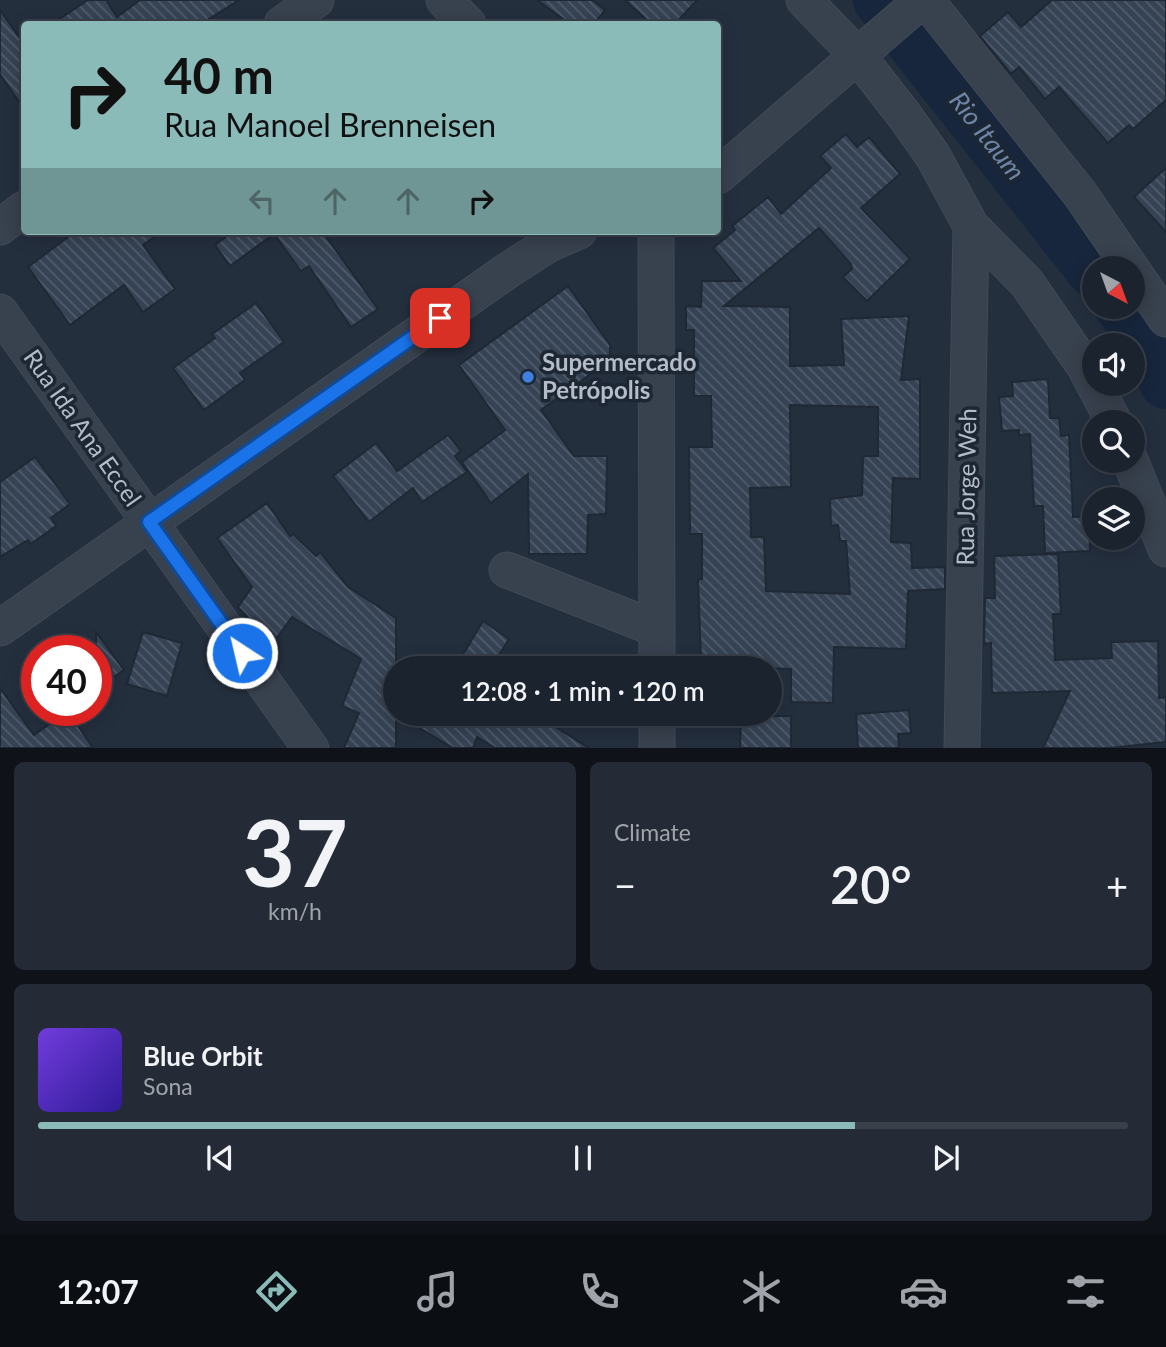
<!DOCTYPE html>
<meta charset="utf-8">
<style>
body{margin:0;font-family:Lato,sans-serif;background:#242b36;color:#f1f3f6;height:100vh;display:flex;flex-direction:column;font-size:26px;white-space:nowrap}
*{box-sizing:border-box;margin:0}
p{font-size:23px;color:#a0a4aa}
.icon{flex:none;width:38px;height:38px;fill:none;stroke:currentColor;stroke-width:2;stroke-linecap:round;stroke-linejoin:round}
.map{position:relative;height:748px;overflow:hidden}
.panel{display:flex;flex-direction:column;gap:14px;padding:14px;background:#0f1319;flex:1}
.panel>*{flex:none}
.banner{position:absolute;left:21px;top:21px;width:700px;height:214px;border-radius:7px;box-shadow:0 4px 18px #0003,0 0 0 2px #39404a;background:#8bbbb9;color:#111;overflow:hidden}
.needle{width:46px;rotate:139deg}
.tools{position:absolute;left:1082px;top:256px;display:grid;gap:14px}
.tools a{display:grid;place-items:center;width:63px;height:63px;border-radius:50%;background:#1b232e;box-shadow:0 4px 18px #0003,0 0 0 2px #39404a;font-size:35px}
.speed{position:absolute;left:21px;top:635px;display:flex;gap:14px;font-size:35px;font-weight:700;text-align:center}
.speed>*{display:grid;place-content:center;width:91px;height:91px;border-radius:50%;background:#1b232e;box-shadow:0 4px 18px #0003,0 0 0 2px #39404a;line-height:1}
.speed .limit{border:10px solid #d22;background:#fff;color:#111}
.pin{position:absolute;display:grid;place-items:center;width:60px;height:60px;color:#fff;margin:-30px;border-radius:14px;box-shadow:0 4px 10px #0006}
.me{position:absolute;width:77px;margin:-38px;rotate:325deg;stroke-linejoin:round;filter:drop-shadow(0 0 5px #0008)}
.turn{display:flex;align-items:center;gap:24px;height:147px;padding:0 28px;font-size:32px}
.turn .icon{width:91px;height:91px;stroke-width:2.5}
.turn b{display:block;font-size:49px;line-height:60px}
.lanes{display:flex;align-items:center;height:66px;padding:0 28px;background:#0003;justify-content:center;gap:35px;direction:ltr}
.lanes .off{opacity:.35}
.big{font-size:52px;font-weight:600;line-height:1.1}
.panel .tile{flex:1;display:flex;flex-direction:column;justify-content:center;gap:10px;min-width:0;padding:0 24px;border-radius:10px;background:#242b36}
.panel .dial{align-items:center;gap:0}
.dial b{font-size:91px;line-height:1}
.song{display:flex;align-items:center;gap:21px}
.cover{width:84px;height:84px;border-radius:10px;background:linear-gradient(135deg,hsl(260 70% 55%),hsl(250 70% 35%))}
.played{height:7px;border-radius:4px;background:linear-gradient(90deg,#8bbbb9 75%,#39404a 75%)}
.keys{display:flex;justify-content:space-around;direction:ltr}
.heat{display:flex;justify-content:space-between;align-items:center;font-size:38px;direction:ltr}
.panel .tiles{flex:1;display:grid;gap:14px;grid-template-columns:1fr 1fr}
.tile:last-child{grid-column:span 2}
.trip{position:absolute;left:383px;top:656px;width:399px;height:70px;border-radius:35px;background:#1b232e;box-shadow:0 4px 18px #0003,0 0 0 2px #39404a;font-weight:600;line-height:70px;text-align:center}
.menu{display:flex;height:112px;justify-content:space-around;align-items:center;background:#0b0e12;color:#a0a4aa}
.menu .icon{width:49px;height:49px}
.menu .selected{color:#8bbbb9}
.menu b{font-size:32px;color:#f1f3f6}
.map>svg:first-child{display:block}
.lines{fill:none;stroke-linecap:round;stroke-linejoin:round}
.river{stroke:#17263c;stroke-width:54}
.building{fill:url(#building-back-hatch);stroke:#1f2835;stroke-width:2;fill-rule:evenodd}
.minor-casing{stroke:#414a57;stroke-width:37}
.minor{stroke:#38414e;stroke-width:35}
.route-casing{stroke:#114b97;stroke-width:18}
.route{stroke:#1a73e8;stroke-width:12}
.shop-dot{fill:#3f7fe0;stroke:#1d2633;stroke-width:2.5}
.labels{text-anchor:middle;stroke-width:7;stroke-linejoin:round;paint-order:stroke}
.poi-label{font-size:24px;font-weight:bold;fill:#b4bcc9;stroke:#1d2633;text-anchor:start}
.street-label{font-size:24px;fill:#b4bcc9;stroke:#1d2633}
.water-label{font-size:26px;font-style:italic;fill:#6d86a8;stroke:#1d2633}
</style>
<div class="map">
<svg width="1166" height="749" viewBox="0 0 1166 749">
<defs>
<pattern id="building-back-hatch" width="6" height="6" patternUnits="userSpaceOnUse" patternTransform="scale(1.75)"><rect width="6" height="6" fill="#364354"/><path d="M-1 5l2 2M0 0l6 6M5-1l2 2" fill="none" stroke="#515c6b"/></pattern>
</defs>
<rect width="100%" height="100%" fill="#242f3e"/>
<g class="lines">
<g class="river">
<polyline points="880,0 1094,271"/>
<polyline points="1121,306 1145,336 1166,382"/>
</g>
</g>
<g class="building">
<polygon points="88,0 106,0 117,17 140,0 239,0 201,24 52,24"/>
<polygon points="537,0 592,0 605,10 594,24 570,24"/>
<polygon points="625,0 697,0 675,24 651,24"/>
<polygon points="1052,0 1166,0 1166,100 1133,129 1129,125 1108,143 1059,87 1045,99 1019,67 1011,74 980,36 1008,12 1021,27"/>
<polygon points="0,10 24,44 24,109 0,74"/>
<path d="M846,134L857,147L869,137L900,174L861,208L910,259L867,301L843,277L852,269L851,264L819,228L724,306L790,307V366L844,365L841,319L909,316L901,380L920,379V479L893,478L891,542L911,543L912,568L945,567V589L908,591L906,649L834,647L833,703L791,702V669L763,668V660H701L698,579H702V534H690L689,447H712L711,396H694V330H686V306L701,307L702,281H741L713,248L735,230L732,226L768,197L781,214L831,168L820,156ZM790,405L878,407V456H863L862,495L830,499L831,526L838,525L840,541H846L850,594L766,591L764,537H751L750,488L791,487Z"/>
<polygon points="1166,168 1166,232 1134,197"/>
<polygon points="76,231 163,231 143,245 175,289 143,312 124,285 70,325 28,267"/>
<polygon points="234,231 322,231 378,309 351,327 309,266 301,271 274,234 230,266 215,245"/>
<polygon points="568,286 610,345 610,360 541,410 574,456 607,456 606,514 588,515 587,554 529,554 528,474 491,503 462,462 505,430 459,365"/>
<polygon points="256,303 284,342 240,373 245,380 204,410 173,368 215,338 212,334"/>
<polygon points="1048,379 1050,418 1059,418 1061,436 1069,435 1073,517 1089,516 1090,551 1045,553 1043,506 1034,506 1030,434 1019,435 1019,430 1002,431 999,397 1013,396 1012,382"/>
<polygon points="448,435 461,451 455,456 467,472 422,502 413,488 369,522 333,476 376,443 397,471"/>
<polygon points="35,457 70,504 51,518 56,526 31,544 28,540 0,557 0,482"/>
<polygon points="267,503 290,536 293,534 316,556 320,552 348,587 396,618 396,714 566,714 557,728 589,748 495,748 477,737 473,748 453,748 396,714 396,748 344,748 359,713 342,706 361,659 292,617 273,643 252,628 254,624 238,607 252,587 217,538"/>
<polygon points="1058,554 1061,614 1053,614 1055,660 1112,658 1111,642 1158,641 1159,698 1166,697 1166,742 1110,748 1043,748 1070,691 992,693 991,643 984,644 985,598 995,598 994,556"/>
<polygon points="483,621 509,639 491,668 455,668"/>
<polygon points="96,632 124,670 96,689"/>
<polygon points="143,632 182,643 167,696 127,684"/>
<polygon points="0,688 34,735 68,711 93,748 0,748"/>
<polygon points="909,710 911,733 898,734 899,748 858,748 856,714"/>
<polygon points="741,716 791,716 791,748 740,748"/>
</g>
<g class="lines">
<defs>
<g id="minor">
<polyline points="444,0 468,24"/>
<polyline points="804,0 858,56 904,115 933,156 971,226 1027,283 1085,367 1114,422"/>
<polyline points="926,0 1080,194 1166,319"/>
<polyline points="282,24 316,0"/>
<polyline points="718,176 922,0"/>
<polyline points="0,227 24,209"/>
<polyline points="656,231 657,668"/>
<polyline points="0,312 311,749"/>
<polyline points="1130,460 1166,549"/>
<polyline points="507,570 657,629"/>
<polyline points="0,628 507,271 549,244 579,231"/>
<polyline points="657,714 657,749"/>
<polyline points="962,749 971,226"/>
</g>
</defs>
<use href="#minor" class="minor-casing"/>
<use href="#minor" class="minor"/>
</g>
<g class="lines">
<defs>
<polyline id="route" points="242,653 149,522 440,318"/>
</defs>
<use href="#route" class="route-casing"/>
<use href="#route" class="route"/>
</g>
<circle class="shop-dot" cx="528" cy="377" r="7"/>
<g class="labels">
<g class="poi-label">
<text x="542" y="371">Supermercado<tspan x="542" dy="28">Petrópolis</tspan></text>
</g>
<g class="street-label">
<text transform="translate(82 428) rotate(55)" y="8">Rua Ida Ana Eccel</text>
<text transform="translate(967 487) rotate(-89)" y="8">Rua Jorge Weh</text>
</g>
<g class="water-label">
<text transform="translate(987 136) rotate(52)" y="9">Rio Itaum</text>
</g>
</g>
</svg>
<div class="tools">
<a><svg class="needle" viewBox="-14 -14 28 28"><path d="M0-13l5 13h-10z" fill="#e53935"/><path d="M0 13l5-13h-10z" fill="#a0a4aa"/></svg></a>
<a><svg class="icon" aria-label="sound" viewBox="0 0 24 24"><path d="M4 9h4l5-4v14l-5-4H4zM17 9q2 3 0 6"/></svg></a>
<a><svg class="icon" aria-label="search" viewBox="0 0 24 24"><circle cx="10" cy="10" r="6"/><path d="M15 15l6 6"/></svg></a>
<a><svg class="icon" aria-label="layers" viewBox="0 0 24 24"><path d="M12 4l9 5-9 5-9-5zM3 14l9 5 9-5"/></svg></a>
</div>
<div class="speed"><div class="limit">40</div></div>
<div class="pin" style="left:440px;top:318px;background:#d93025"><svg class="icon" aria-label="arrive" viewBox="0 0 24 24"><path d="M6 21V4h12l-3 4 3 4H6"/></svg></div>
<svg class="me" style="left:242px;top:653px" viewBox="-20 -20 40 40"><circle r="17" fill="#1a73e8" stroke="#fff" stroke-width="3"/><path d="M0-11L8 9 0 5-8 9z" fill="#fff"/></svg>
<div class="trip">12:08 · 1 min · 120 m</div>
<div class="banner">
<div class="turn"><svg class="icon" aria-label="right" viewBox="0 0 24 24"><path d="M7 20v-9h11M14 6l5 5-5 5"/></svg><div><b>40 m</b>Rua Manoel Brenneisen</div></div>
<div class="lanes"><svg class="icon off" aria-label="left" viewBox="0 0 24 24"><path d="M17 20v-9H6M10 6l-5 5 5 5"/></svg><svg class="icon off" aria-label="ahead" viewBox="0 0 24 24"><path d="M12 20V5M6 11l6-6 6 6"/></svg><svg class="icon off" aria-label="ahead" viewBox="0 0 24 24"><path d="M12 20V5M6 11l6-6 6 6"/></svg><svg class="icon" aria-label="right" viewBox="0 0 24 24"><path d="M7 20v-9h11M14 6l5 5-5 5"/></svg></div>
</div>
</div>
<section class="panel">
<div class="tiles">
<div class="tile dial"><b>37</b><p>km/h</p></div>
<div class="tile"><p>Climate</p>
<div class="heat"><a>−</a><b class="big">20°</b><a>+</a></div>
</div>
<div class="tile">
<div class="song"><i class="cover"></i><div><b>Blue Orbit</b><p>Sona</p></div></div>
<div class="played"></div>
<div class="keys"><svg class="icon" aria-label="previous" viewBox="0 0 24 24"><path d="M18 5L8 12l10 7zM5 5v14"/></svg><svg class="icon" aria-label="pause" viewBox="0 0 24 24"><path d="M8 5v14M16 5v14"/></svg><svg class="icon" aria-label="next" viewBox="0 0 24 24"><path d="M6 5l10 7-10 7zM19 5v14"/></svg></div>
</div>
</div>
</section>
<nav class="menu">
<b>12:07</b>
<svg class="icon selected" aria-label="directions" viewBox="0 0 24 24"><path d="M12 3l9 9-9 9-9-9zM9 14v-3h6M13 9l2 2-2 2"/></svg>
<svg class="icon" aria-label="music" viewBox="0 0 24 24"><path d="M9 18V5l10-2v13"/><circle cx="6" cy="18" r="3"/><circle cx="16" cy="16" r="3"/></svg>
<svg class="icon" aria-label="phone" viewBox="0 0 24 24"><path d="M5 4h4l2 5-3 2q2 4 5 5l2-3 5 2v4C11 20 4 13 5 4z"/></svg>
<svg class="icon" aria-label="climate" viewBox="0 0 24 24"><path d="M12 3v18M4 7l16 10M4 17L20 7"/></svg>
<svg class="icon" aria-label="car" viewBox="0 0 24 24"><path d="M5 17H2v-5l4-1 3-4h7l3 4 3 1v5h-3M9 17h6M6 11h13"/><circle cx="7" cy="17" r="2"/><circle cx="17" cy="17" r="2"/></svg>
<svg class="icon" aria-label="filters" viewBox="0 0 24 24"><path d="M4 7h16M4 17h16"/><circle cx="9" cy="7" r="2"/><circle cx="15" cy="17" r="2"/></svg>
</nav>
